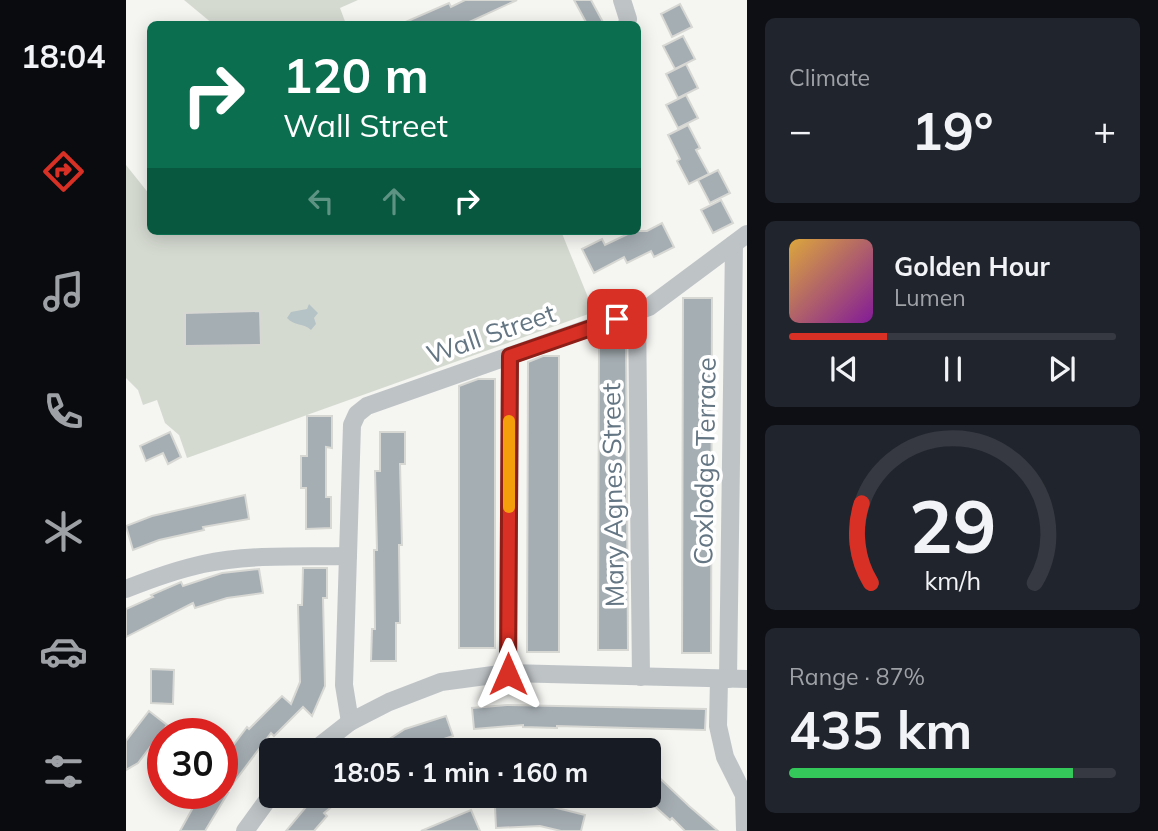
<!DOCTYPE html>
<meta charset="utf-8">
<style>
body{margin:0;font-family:Mulish,sans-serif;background:#20242c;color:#f1f3f6;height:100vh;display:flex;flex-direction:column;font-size:26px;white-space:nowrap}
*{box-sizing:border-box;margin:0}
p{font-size:23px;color:#9ea1a6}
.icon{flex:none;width:38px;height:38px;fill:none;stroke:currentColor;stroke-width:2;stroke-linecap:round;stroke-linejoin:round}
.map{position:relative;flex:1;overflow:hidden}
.side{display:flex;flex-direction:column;gap:18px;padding:18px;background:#0d0f14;width:411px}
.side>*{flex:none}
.guide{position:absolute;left:21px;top:21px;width:494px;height:214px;border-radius:10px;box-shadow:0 4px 18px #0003;background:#0b6e4f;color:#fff;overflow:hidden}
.speed{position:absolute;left:21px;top:718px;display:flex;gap:14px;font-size:35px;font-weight:700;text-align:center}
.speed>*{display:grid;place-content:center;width:91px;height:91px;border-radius:50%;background:#171b24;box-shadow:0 4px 18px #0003;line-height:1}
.speed .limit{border:10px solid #d22;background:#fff;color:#111}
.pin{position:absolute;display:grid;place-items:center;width:60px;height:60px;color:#fff;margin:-30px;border-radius:14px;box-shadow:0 4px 10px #0006}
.me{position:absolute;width:77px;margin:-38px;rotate:0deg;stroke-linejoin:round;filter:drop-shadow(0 0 5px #0008)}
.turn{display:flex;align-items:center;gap:24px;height:147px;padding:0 21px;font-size:32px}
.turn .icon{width:91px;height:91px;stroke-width:2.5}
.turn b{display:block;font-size:49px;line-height:60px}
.lanes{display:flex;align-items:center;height:66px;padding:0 21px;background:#0003;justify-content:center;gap:35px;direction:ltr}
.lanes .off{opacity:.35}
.big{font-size:52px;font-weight:700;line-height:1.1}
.side .tile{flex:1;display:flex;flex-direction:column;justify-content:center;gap:10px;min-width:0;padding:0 24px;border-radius:10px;background:#20242c}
.side .dial{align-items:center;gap:0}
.dial svg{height:182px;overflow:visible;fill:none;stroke:#363941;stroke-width:7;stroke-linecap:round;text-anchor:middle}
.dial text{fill:#f1f3f6;stroke:none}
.song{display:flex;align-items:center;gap:21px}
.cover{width:84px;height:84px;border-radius:10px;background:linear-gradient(135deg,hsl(40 70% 55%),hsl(290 70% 35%))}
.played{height:7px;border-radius:4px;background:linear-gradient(90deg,#d93025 30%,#363941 30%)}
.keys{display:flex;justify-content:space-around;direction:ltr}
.heat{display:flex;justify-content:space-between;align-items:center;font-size:38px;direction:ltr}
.charge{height:10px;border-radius:5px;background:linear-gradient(90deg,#34c759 87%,#363941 0)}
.trip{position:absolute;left:133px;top:738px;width:402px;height:70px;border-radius:10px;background:#171b24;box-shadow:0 4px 18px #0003;font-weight:700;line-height:70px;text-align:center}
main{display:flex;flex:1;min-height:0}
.menu{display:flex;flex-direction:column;width:126px;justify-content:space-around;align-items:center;background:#090b0e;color:#9ea1a6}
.menu .icon{width:49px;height:49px}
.menu .selected{color:#d93025}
.menu b{font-size:32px;color:#f1f3f6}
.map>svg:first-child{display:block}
.green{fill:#d5dad1}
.water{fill:#b5c2c6}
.building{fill:#a5aeb3;stroke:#d7d7d4;stroke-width:2}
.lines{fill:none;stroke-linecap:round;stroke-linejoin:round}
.minor{stroke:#bec3c6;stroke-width:18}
.route-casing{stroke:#8d1f18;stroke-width:18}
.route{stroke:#d93025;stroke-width:12}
.slow{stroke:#f59e0b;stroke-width:12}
.labels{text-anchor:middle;stroke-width:7;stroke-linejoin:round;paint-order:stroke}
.street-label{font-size:26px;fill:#647683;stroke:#fff}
</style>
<main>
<nav class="menu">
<b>18:04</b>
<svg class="icon selected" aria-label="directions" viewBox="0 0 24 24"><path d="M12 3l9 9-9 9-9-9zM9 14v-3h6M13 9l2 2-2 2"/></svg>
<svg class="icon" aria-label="music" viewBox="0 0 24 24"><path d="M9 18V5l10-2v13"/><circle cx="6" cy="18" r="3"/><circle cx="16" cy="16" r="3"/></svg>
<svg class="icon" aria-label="phone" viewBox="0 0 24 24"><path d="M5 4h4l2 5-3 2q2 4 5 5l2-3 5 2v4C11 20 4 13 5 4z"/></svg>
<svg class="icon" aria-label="climate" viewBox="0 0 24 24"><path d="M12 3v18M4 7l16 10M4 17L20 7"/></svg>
<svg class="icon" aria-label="car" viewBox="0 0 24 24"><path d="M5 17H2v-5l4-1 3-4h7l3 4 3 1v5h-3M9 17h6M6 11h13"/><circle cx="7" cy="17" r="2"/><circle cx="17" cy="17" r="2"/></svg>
<svg class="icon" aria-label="filters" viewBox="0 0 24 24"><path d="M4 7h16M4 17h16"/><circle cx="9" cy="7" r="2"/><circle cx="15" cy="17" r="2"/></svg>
</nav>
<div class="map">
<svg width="621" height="831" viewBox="0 0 621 831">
<rect width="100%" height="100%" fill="#f5f5f2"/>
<g class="green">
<polygon points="58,0 232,0 214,8 220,24 87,24"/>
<polygon points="0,165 24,195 24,231 435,231 468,312 61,458 53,435 39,423 31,400 17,405 12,390 0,378"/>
</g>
<path class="water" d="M183,304L192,313L188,318L190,324L185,330C178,323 168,326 161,318L165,312L181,309Z"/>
<g class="building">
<polygon points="339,0 391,0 339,24 275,24 323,3 325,7"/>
<polygon points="448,0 465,0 478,24 461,24"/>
<polygon points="554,4 566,27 546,37 535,14"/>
<polygon points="557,36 569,59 549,69 537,46"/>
<polygon points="560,64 572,88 552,98 540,74"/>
<polygon points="560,95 572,118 552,128 540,105"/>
<polygon points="562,125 574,148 570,150 583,174 563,184 551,161 554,159 542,135"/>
<polygon points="592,170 604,193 584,203 572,180"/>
<polygon points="595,200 607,223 587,233 575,210"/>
<polygon points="536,223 548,247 528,257 525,251 501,263 498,257 468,273 456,249 476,239 479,245 508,231 521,231"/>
<polygon points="557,298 586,298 585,653 556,653"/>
<polygon points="134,311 135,345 59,346 59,313"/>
<polygon points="480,334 500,334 502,650 472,650 473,337"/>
<polygon points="417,356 433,356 433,652 401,652 402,362"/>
<polygon points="352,379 369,379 369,648 333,648 333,386"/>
<polygon points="181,416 206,416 206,448 200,447 200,497 205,497 205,528 180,529 180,488 175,488 175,456 181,456"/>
<polygon points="44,432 55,457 42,464 37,453 20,461 14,446"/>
<polygon points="254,432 279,432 279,464 274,464 276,545 273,545 274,623 270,623 270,661 245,661 246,629 249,629 248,550 251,550 249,471 254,471"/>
<polygon points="119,495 123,519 77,527 78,530 33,540 7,550 0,526 26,516"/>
<polygon points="177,568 201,568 201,598 197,598 199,686 186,716 177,707 148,736 145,733 100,793 102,793 79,831 54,831 75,793 96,793 96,760 121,727 123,729 156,696 165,704 174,682 172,605 176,605"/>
<polygon points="133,569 137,593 101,598 69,608 67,603 0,637 0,609 27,597 25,595 55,582 57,586 96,573"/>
<polygon points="25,669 48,670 47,704 25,703"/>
<polygon points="381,705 580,709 579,730 431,726 431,728 397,727 397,725 348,729 346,708"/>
<polygon points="23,711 41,725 12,763 0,770 0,741"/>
<polygon points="320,716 327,736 282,751 245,751 279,729"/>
<polygon points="523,768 563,806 592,831 559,831 546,818 544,820 523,801"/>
<polygon points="189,796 219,796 198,813 201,816 188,831 160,831"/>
<polygon points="415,804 459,815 455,831 435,831 414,826 370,828 369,807"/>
<polygon points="345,810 354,831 295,831"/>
</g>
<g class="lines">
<g class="minor">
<polyline points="496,0 502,19 501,24"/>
<polyline points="511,312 515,677"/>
<path d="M0,589C25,579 50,570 77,564C123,554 174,557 222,556"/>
<polyline points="382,673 384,356"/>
<polyline points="593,679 592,726 599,757 618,795 619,829"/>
<polyline points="602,679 608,244"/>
<polyline points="224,722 218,685 226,425 231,414 241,406 523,307 621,234"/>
<polyline points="187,751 224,722 263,702 315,682 382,673 621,679"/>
<polyline points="119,831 145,795"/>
</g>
</g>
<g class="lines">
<defs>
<polyline id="route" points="382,674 384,356 491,319"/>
</defs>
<use href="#route" class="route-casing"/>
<use href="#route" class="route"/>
<polyline class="slow" points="383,507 383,421"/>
</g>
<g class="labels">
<g class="street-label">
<text transform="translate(365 334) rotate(-19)" y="9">Wall Street</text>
<text transform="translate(579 461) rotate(-89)" y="9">Coxlodge Terrace</text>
<text transform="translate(487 495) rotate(-91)" y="9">Mary Agnes Street</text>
</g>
</g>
</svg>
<div class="speed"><div class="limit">30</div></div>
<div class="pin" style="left:491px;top:319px;background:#d93025"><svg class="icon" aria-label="arrive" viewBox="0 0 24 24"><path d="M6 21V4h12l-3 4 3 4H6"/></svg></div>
<svg class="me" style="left:382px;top:674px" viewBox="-20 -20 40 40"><path d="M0-17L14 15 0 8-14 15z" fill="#d93025" stroke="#fff" stroke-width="4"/></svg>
<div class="trip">18:05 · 1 min · 160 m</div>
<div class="guide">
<div class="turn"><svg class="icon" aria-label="right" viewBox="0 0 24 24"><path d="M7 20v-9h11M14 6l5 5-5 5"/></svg><div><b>120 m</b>Wall Street</div></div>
<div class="lanes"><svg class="icon off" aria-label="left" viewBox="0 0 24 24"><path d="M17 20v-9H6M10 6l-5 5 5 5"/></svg><svg class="icon off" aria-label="ahead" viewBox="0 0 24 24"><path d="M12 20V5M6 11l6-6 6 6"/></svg><svg class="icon" aria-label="right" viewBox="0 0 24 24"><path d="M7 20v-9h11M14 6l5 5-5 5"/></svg></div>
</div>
</div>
<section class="side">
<div class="tile"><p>Climate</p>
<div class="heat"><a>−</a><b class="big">19°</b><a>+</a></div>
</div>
<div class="tile">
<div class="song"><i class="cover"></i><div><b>Golden Hour</b><p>Lumen</p></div></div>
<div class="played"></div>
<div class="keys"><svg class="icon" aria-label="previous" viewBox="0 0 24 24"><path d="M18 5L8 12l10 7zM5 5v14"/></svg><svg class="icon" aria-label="pause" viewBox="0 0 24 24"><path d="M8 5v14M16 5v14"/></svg><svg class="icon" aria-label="next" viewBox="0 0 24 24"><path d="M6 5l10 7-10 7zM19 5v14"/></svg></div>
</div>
<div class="tile dial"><svg viewBox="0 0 100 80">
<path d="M14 69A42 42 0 1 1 86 69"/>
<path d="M14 69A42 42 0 0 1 10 34" stroke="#d93025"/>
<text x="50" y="56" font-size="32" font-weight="700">29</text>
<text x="50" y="72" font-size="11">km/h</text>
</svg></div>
<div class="tile"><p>Range · 87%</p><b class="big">435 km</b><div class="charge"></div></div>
</section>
</main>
